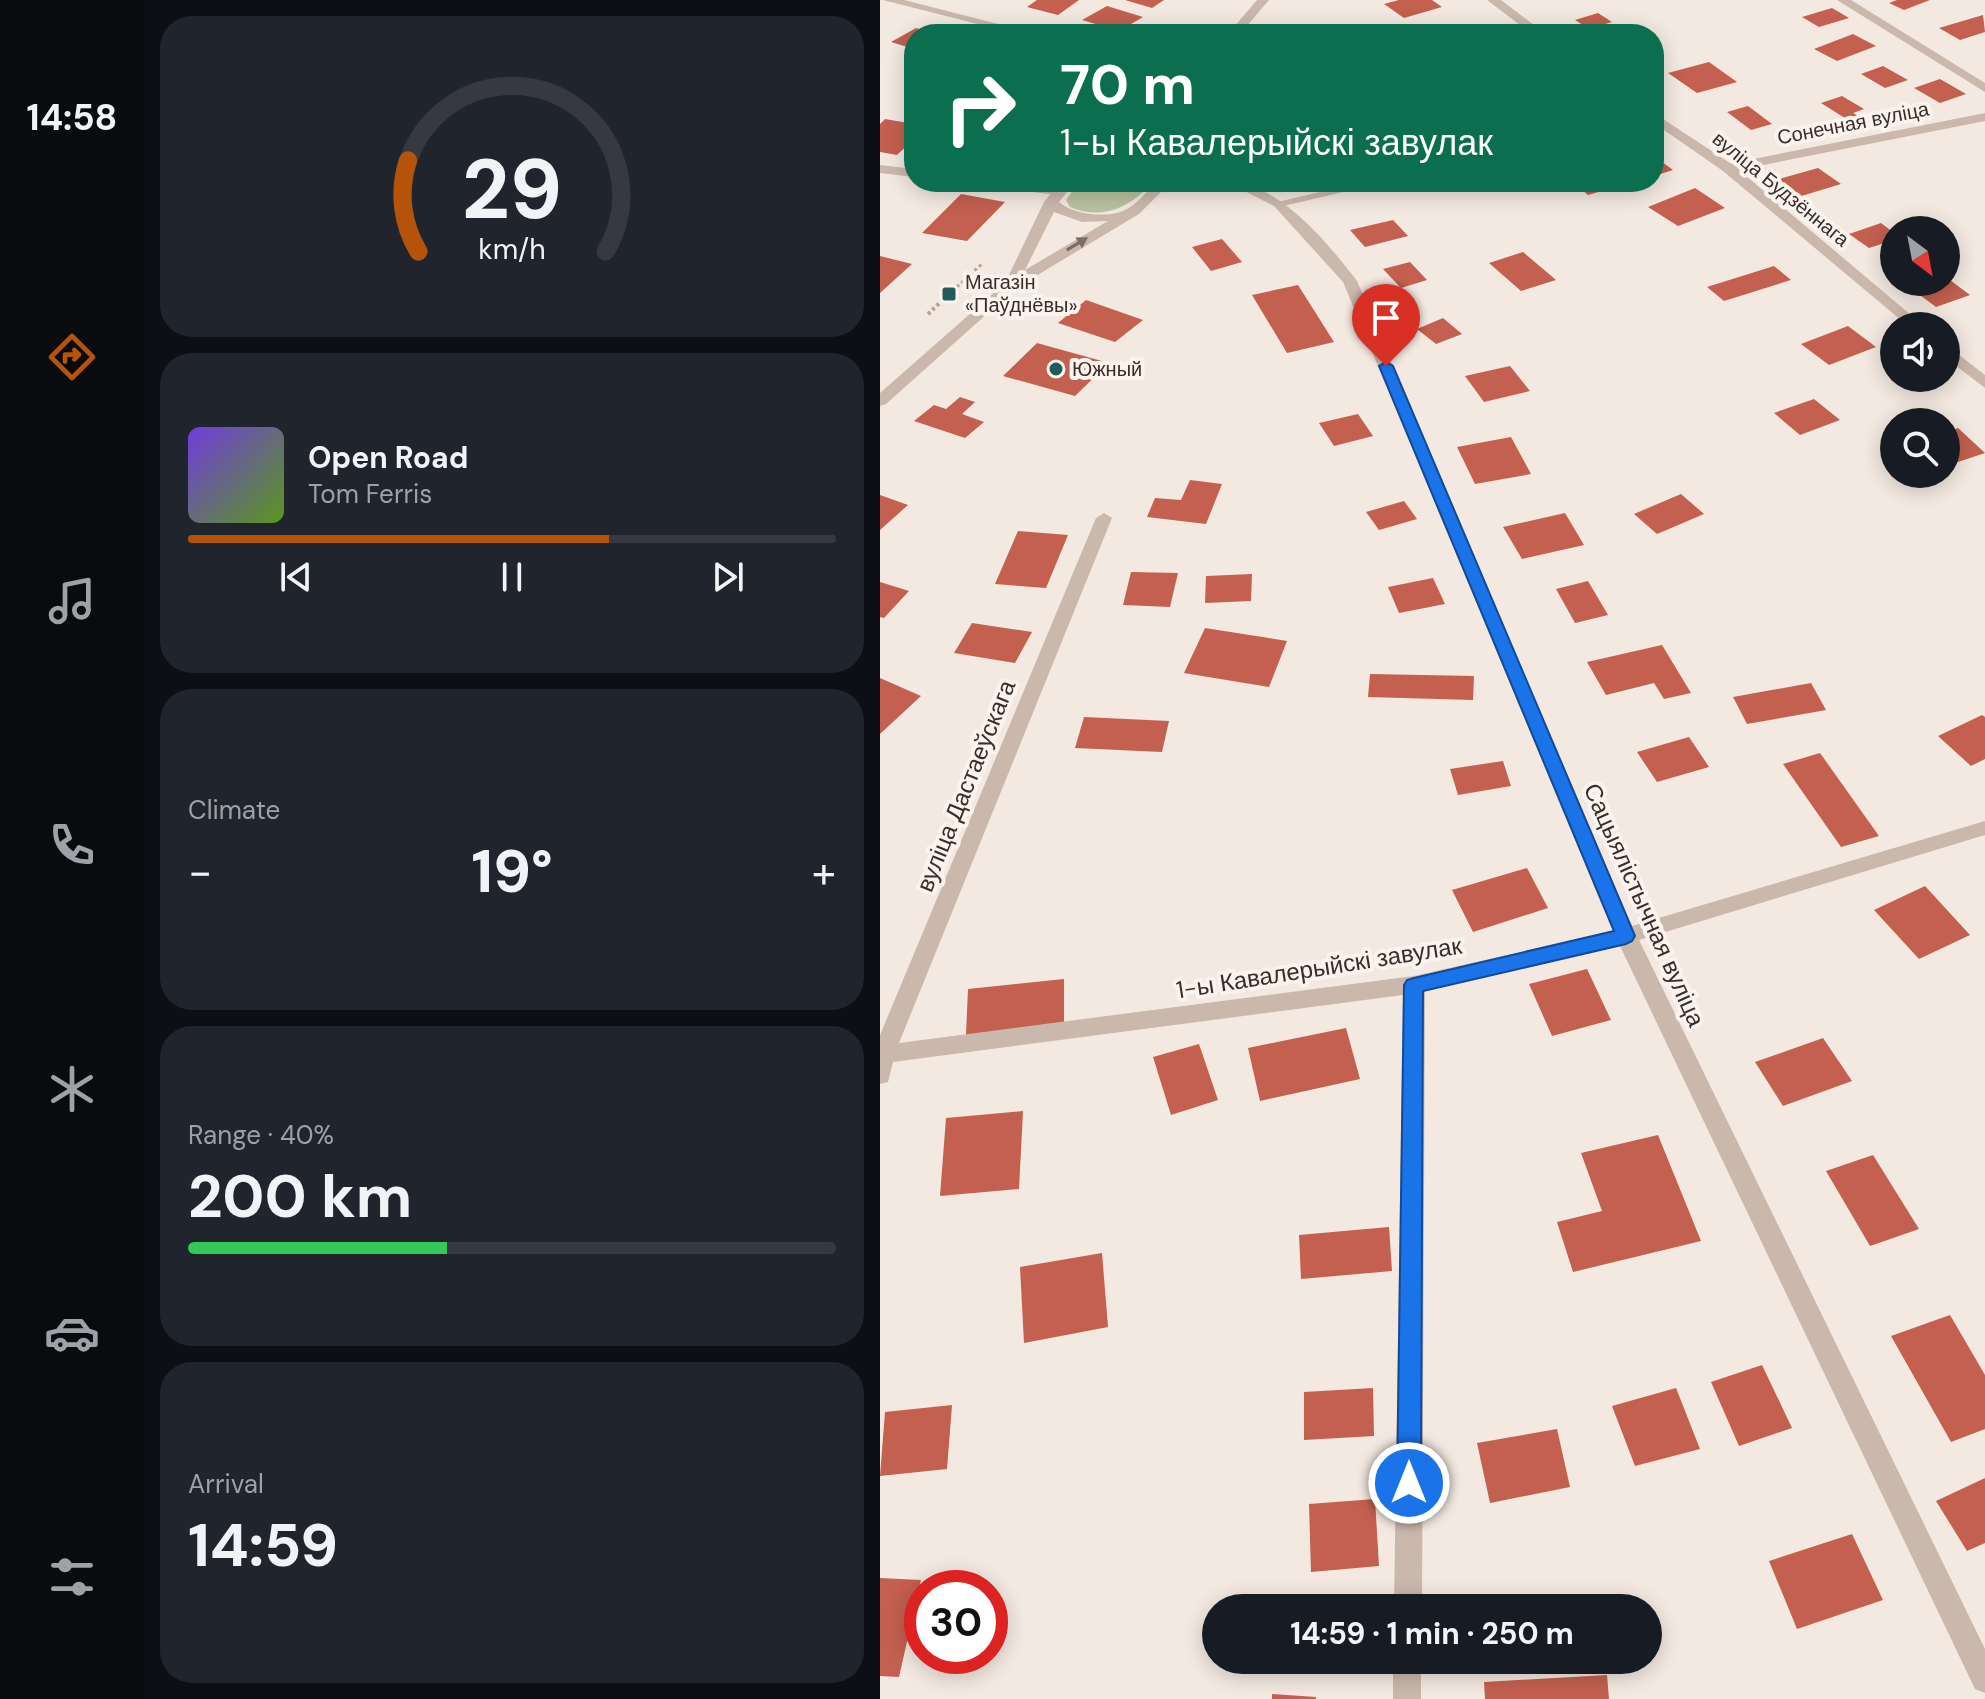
<!DOCTYPE html>
<meta charset="utf-8">
<style>
body{margin:0;font-family:"DM Sans",sans-serif;background:#20242c;color:#f1f3f6;height:100vh;display:flex;flex-direction:column;font-size:30px;white-space:nowrap}
*{box-sizing:border-box;margin:0}
p{font-size:26px;color:#9ea1a6}
.icon{flex:none;width:44px;height:44px;fill:none;stroke:currentColor;stroke-width:2;stroke-linecap:round;stroke-linejoin:round}
.map{position:relative;flex:1;overflow:hidden}
.drawer{display:flex;flex-direction:column;gap:16px;padding:16px;background:#0d0f14;width:736px}
.drawer>*{flex:none}
.guide{position:absolute;left:24px;top:24px;width:760px;height:168px;border-radius:32px;box-shadow:0 4px 20px #0003;background:#0b6e4f;color:#fff;overflow:hidden}
.needle{width:52px;rotate:148deg}
.fabs{position:absolute;left:1000px;top:216px;display:grid;gap:16px}
.fabs a{display:grid;place-items:center;width:80px;height:80px;border-radius:50%;background:#171b24;box-shadow:0 4px 20px #0003;font-size:40px}
.speed{position:absolute;left:24px;top:1570px;display:flex;gap:16px;font-size:40px;font-weight:700;text-align:center}
.speed>*{display:grid;place-content:center;width:104px;height:104px;border-radius:50%;background:#171b24;box-shadow:0 4px 20px #0003;line-height:1}
.speed .limit{border:12px solid #d22;background:#fff;color:#111}
.pin{position:absolute;display:grid;place-items:center;width:68px;height:68px;color:#fff;margin:-82px -34px;border-radius:50% 50% 50% 0;rotate:-45deg;box-shadow:0 0 8px #0007}
.pin .icon{rotate:45deg}
.me{position:absolute;width:88px;margin:-44px;rotate:0deg;stroke-linejoin:round;filter:drop-shadow(0 0 6px #0008)}
.turn{display:flex;align-items:center;gap:28px;height:168px;padding:0 24px;font-size:36px}
.turn .icon{width:104px;height:104px;stroke-width:2.5}
.turn b{display:block;font-size:56px;line-height:68px}
.big{font-size:60px;font-weight:700;line-height:1.1}
.drawer .tile{flex:1;display:flex;flex-direction:column;justify-content:center;gap:12px;min-width:0;padding:0 28px;border-radius:32px;background:#20242c}
.drawer .dial{align-items:center;gap:0}
.dial svg{height:208px;overflow:visible;fill:none;stroke:#363941;stroke-width:7;stroke-linecap:round;text-anchor:middle}
.dial text{fill:#f1f3f6;stroke:none}
.song{display:flex;align-items:center;gap:24px}
.cover{width:96px;height:96px;border-radius:12px;background:linear-gradient(135deg,hsl(260 70% 55%),hsl(90 70% 35%))}
.played{height:8px;border-radius:4px;background:linear-gradient(90deg,#b45309 65%,#363941 65%)}
.keys{display:flex;justify-content:space-around;direction:ltr}
.heat{display:flex;justify-content:space-between;align-items:center;font-size:44px;direction:ltr}
.charge{height:12px;border-radius:6px;background:linear-gradient(90deg,#34c759 40%,#363941 0)}
.trip{position:absolute;left:322px;top:1594px;width:460px;height:80px;border-radius:40px;background:#171b24;box-shadow:0 4px 20px #0003;font-weight:700;line-height:80px;text-align:center}
main{display:flex;flex:1;min-height:0}
.tabs{display:flex;flex-direction:column;width:144px;justify-content:space-around;align-items:center;background:#090b0e;color:#9ea1a6}
.tabs .icon{width:56px;height:56px}
.tabs .on{color:#b45309}
.tabs b{font-size:36px;color:#f1f3f6}
.map>svg:first-child{display:block}
.green{fill:#bac2a1}
.building{fill:#c3604f}
.lines{fill:none;stroke-linecap:round;stroke-linejoin:round}
.path-far1{stroke:#b7a297;stroke-width:3;stroke-dasharray:3 3;stroke-linecap:butt}
.path{stroke:#b7a297;stroke-width:4;stroke-dasharray:3 3;stroke-linecap:butt}
.service{fill:#cbb8ad;fill-rule:evenodd}
.minor{fill:#cbb8ad;fill-rule:evenodd}
.tertiary{fill:#cbb8ad;fill-rule:evenodd}
.oneway{fill:#7b6c66}
.route{fill:#1a73e8;stroke:#114b97;stroke-width:2}
.poi-dot{fill:#215b5a;stroke:#faf3ee;stroke-width:3}
.labels{text-anchor:middle;stroke-width:8;stroke-linejoin:round;paint-order:stroke}
.far-street-label{font-size:20px;fill:#3a2e2b;stroke:#faf3ee}
.far-poi-label{font-size:20px;fill:#3a2e2b;stroke:#faf3ee;text-anchor:start}
.street-label{font-size:24px;fill:#3a2e2b;stroke:#faf3ee}
</style>
<main>
<nav class="tabs">
<b>14:58</b>
<svg class="icon on" aria-label="directions" viewBox="0 0 24 24"><path d="M12 3l9 9-9 9-9-9zM9 14v-3h6M13 9l2 2-2 2"/></svg>
<svg class="icon" aria-label="music" viewBox="0 0 24 24"><path d="M9 18V5l10-2v13"/><circle cx="6" cy="18" r="3"/><circle cx="16" cy="16" r="3"/></svg>
<svg class="icon" aria-label="phone" viewBox="0 0 24 24"><path d="M5 4h4l2 5-3 2q2 4 5 5l2-3 5 2v4C11 20 4 13 5 4z"/></svg>
<svg class="icon" aria-label="climate" viewBox="0 0 24 24"><path d="M12 3v18M4 7l16 10M4 17L20 7"/></svg>
<svg class="icon" aria-label="car" viewBox="0 0 24 24"><path d="M5 17H2v-5l4-1 3-4h7l3 4 3 1v5h-3M9 17h6M6 11h13"/><circle cx="7" cy="17" r="2"/><circle cx="17" cy="17" r="2"/></svg>
<svg class="icon" aria-label="filters" viewBox="0 0 24 24"><path d="M4 7h16M4 17h16"/><circle cx="9" cy="7" r="2"/><circle cx="15" cy="17" r="2"/></svg>
</nav>
<section class="drawer">
<div class="tile dial"><svg viewBox="0 0 100 80">
<path d="M14 69A42 42 0 1 1 86 69"/>
<path d="M14 69A42 42 0 0 1 10 34" stroke="#b45309"/>
<text x="50" y="56" font-size="32" font-weight="700">29</text>
<text x="50" y="72" font-size="11">km/h</text>
</svg></div>
<div class="tile">
<div class="song"><i class="cover"></i><div><b>Open Road</b><p>Tom Ferris</p></div></div>
<div class="played"></div>
<div class="keys"><svg class="icon" aria-label="previous" viewBox="0 0 24 24"><path d="M18 5L8 12l10 7zM5 5v14"/></svg><svg class="icon" aria-label="pause" viewBox="0 0 24 24"><path d="M8 5v14M16 5v14"/></svg><svg class="icon" aria-label="next" viewBox="0 0 24 24"><path d="M6 5l10 7-10 7zM19 5v14"/></svg></div>
</div>
<div class="tile"><p>Climate</p>
<div class="heat"><a>−</a><b class="big">19°</b><a>+</a></div>
</div>
<div class="tile"><p>Range · 40%</p><b class="big">200 km</b><div class="charge"></div></div>
<div class="tile"><p>Arrival</p><b class="big">14:59</b></div>
</section>
<div class="map">
<svg width="1105" height="1699" viewBox="0 0 1105 1699">
<rect width="100%" height="100%" fill="#f3e9e1"/>
<path class="green" d="M199,182H273C251,207 222,221 190,207L186,200Z"/>
<g class="building">
<polygon points="157,0 199,0 178,15 147,7"/>
<polygon points="245,0 284,0 272,8"/>
<polygon points="519,0 552,0 562,7 524,18 504,4"/>
<polygon points="1017,0 1050,0 1024,10 1009,3"/>
<polygon points="227,6 263,17 239,31 202,20"/>
<polygon points="952,8 969,18 939,27 922,17"/>
<polygon points="718,13 732,22 709,29 695,20"/>
<polygon points="1103,15 1105,32 1080,40 1059,28"/>
<polygon points="36,28 55,34 34,34 34,49 11,42"/>
<polygon points="973,34 996,46 957,61 934,49"/>
<polygon points="829,62 857,82 817,93 788,73"/>
<polygon points="1003,66 1028,80 1005,88 981,74"/>
<polygon points="1060,79 1086,94 1060,103 1034,88"/>
<polygon points="962,96 984,109 973,113 978,116 968,120 941,103"/>
<polygon points="868,106 892,124 871,130 847,112"/>
<polygon points="5,119 34,124 34,139 17,155 0,152 0,124"/>
<polygon points="774,156 793,170 774,176"/>
<polygon points="938,168 961,184 918,197 895,180"/>
<polygon points="693,182 749,182 749,183 708,195"/>
<polygon points="815,188 845,208 798,226 768,207"/>
<polygon points="81,194 125,202 87,241 42,233"/>
<polygon points="513,220 528,236 485,247 470,230"/>
<polygon points="1001,223 1014,233 1014,240 989,248 969,234"/>
<polygon points="342,239 362,262 331,271 312,247"/>
<polygon points="643,252 676,280 641,291 609,263"/>
<polygon points="0,256 32,264 0,293"/>
<polygon points="530,262 547,280 521,288 503,269"/>
<polygon points="894,266 911,280 844,301 827,287"/>
<polygon points="1066,277 1090,295 1056,307 1029,287 1043,282 1066,282"/>
<polygon points="418,285 454,342 407,353 372,295"/>
<polygon points="206,300 263,320 235,342 178,323"/>
<polygon points="563,318 582,334 556,344 537,329"/>
<polygon points="968,326 996,347 949,365 921,344"/>
<polygon points="157,343 229,363 195,396 123,376"/>
<polygon points="630,366 650,391 604,402 585,376"/>
<polygon points="80,397 95,402 82,414 104,422 85,438 34,421 54,405 66,409"/>
<polygon points="934,399 960,420 920,435 894,413"/>
<polygon points="478,414 493,436 454,446 439,423"/>
<polygon points="1078,428 1105,453 1066,466 1066,432"/>
<polygon points="631,437 651,474 595,484 577,447"/>
<polygon points="310,480 342,484 326,524 267,517 275,498 301,500"/>
<polygon points="801,494 824,514 777,534 754,514"/>
<polygon points="0,495 28,505 0,530"/>
<polygon points="524,501 537,519 499,530 486,512"/>
<polygon points="685,513 704,545 642,559 623,527"/>
<polygon points="138,531 188,535 166,588 115,584"/>
<polygon points="251,572 298,573 290,607 243,605"/>
<polygon points="372,574 371,601 325,603 326,576"/>
<polygon points="553,578 565,604 519,613 508,587"/>
<polygon points="708,581 728,615 695,623 676,589"/>
<polygon points="0,582 29,591 4,618 0,617"/>
<polygon points="92,623 152,632 135,663 74,653"/>
<polygon points="325,628 407,641 389,687 304,673"/>
<polygon points="782,645 811,693 784,699 774,683 726,695 707,662"/>
<polygon points="490,674 594,676 593,700 488,697"/>
<polygon points="0,678 41,696 0,734"/>
<polygon points="931,683 946,710 867,724 853,697"/>
<polygon points="1102,715 1105,717 1105,759 1091,766 1058,736"/>
<polygon points="204,717 289,721 282,752 195,748"/>
<polygon points="809,737 829,767 777,782 757,752"/>
<polygon points="940,753 999,836 961,847 903,764"/>
<polygon points="623,761 631,786 578,795 570,769"/>
<polygon points="647,868 668,908 593,932 572,890"/>
<polygon points="1045,886 1090,935 1039,959 994,910"/>
<polygon points="707,969 731,1020 672,1036 649,984"/>
<polygon points="184,979 184,1024 86,1035 88,989"/>
<polygon points="466,1028 480,1079 380,1101 368,1048"/>
<polygon points="943,1038 972,1081 903,1106 875,1062"/>
<polygon points="319,1044 338,1100 291,1115 273,1057"/>
<polygon points="143,1111 139,1189 60,1196 66,1118"/>
<polygon points="778,1135 821,1241 693,1272 677,1222 722,1211 701,1153"/>
<polygon points="993,1155 1039,1229 990,1246 946,1171"/>
<polygon points="509,1227 512,1271 421,1279 419,1235"/>
<polygon points="222,1253 228,1327 144,1343 140,1267"/>
<polygon points="1070,1315 1105,1375 1105,1429 1071,1442 1011,1336"/>
<polygon points="882,1365 912,1428 859,1446 831,1382"/>
<polygon points="493,1388 494,1436 424,1440 424,1392"/>
<polygon points="796,1388 820,1449 755,1466 732,1406"/>
<polygon points="72,1405 67,1469 0,1476 5,1412"/>
<polygon points="677,1429 690,1487 610,1503 597,1443"/>
<polygon points="1105,1478 1105,1543 1087,1551 1056,1501"/>
<polygon points="495,1499 499,1566 431,1572 429,1504"/>
<polygon points="972,1534 1003,1600 917,1629 889,1561"/>
<polygon points="0,1578 41,1580 19,1677 0,1676"/>
<polygon points="727,1675 729,1699 605,1699 604,1682"/>
<polygon points="392,1694 436,1697 436,1699 392,1699"/>
</g>
<g class="lines">
<polyline class="path-far1" points="68,295 103,263"/>
<polyline class="path" points="48,314 70,293"/>
<polygon class="service" points="483,182 506,182 399,207 393,203"/>
<g class="minor">
<polygon points="3,0 24,0 158,34 137,34"/>
<polygon points="957,0 971,0 1105,83 1105,92"/>
<polygon points="1105,113 1105,121 848,172 841,168 848,164"/>
<polygon points="0,165 34,169 34,177 0,173"/>
<path d="M97,182C120,182 166,179 184,191L177,195L104,186Z"/>
<path d="M347,182C399,182 447,242 477,281L752,926L1105,821V835L759,940L1105,1649V1693L1095,1689L740,946L545,991L542,1608H514L523,995L13,1062L8,1082L0,1084V1035L216,518L224,513L232,518L19,1043L534,976L733,931L463,282L394,206Z"/>
<rect x="513" y="1660" width="28" height="39"/>
</g>
<g class="tertiary">
<polygon points="377,0 389,0 360,34 348,34"/>
<polygon points="607,0 621,0 666,34 652,34"/>
<polygon points="774,113 853,165 1044,326 1028,326 843,171 774,123"/>
<path d="M180,182H195L179,202C193,215 230,219 247,209C258,203 267,191 276,182H291L259,214L136,288L6,404L0,406V393L125,283L164,202ZM174,212L202,222L228,221L145,270Z"/>
<polygon points="1066,345 1105,375 1105,388 1066,358"/>
</g>
</g>
<defs><path id="oneway-solid" d="M-6-.8H1V-3.2L6.5 0L1 3.2V.8H-6Z" transform="scale(2)"/></defs>
<use class="oneway" href="#oneway-solid" transform="translate(197 244) rotate(-31)"/>
<polygon class="route" points="506,362 513,366 755,936 752,941 746,944 543,991 541,1483 537,1492 529,1495 521,1492 517,1483 524,985 527,980 534,978 734,931 499,366"/>
<g class="poi-dot">
<rect x="61" y="286" width="16" height="16" rx="4"/>
<circle cx="176" cy="369" r="8"/>
</g>
<g class="labels">
<g class="far-street-label">
<text transform="translate(973 123) rotate(-11)" y="7">Сонечная вуліца</text>
<text transform="translate(901 189) rotate(39)" y="7">вуліца Будзённага</text>
</g>
<g class="far-poi-label">
<text x="85" y="289">Магазін<tspan x="85" dy="23">«Паўднёвы»</tspan></text>
<text x="192" y="376">Южный</text>
</g>
<g class="street-label">
<text transform="translate(86 786) rotate(-68)" y="8">вуліца Дастаеўскага</text>
<text transform="translate(764 905) rotate(66)" y="8">Сацыялістычная вуліца</text>
<text transform="translate(439 968) rotate(-9)" y="8">1-ы Кавалерыйскі завулак</text>
</g>
</g>
</svg>
<div class="fabs">
<a><svg class="needle" viewBox="-14 -14 28 28"><path d="M0-13l5 13h-10z" fill="#e53935"/><path d="M0 13l5-13h-10z" fill="#9ea1a6"/></svg></a>
<a><svg class="icon" aria-label="sound" viewBox="0 0 24 24"><path d="M4 9h4l5-4v14l-5-4H4zM17 9q2 3 0 6"/></svg></a>
<a><svg class="icon" aria-label="search" viewBox="0 0 24 24"><circle cx="10" cy="10" r="6"/><path d="M15 15l6 6"/></svg></a>
</div>
<div class="speed"><div class="limit">30</div></div>
<div class="pin" style="left:506px;top:366px;background:#d93025"><svg class="icon" aria-label="arrive" viewBox="0 0 24 24"><path d="M6 21V4h12l-3 4 3 4H6"/></svg></div>
<svg class="me" style="left:529px;top:1483px" viewBox="-20 -20 40 40"><circle r="17" fill="#1a73e8" stroke="#fff" stroke-width="3"/><path d="M0-11L8 9 0 5-8 9z" fill="#fff"/></svg>
<div class="trip">14:59 · 1 min · 250 m</div>
<div class="guide">
<div class="turn"><svg class="icon" aria-label="right" viewBox="0 0 24 24"><path d="M7 20v-9h11M14 6l5 5-5 5"/></svg><div><b>70 m</b>1-ы Кавалерыйскі завулак</div></div>
</div>
</div>
</main>
